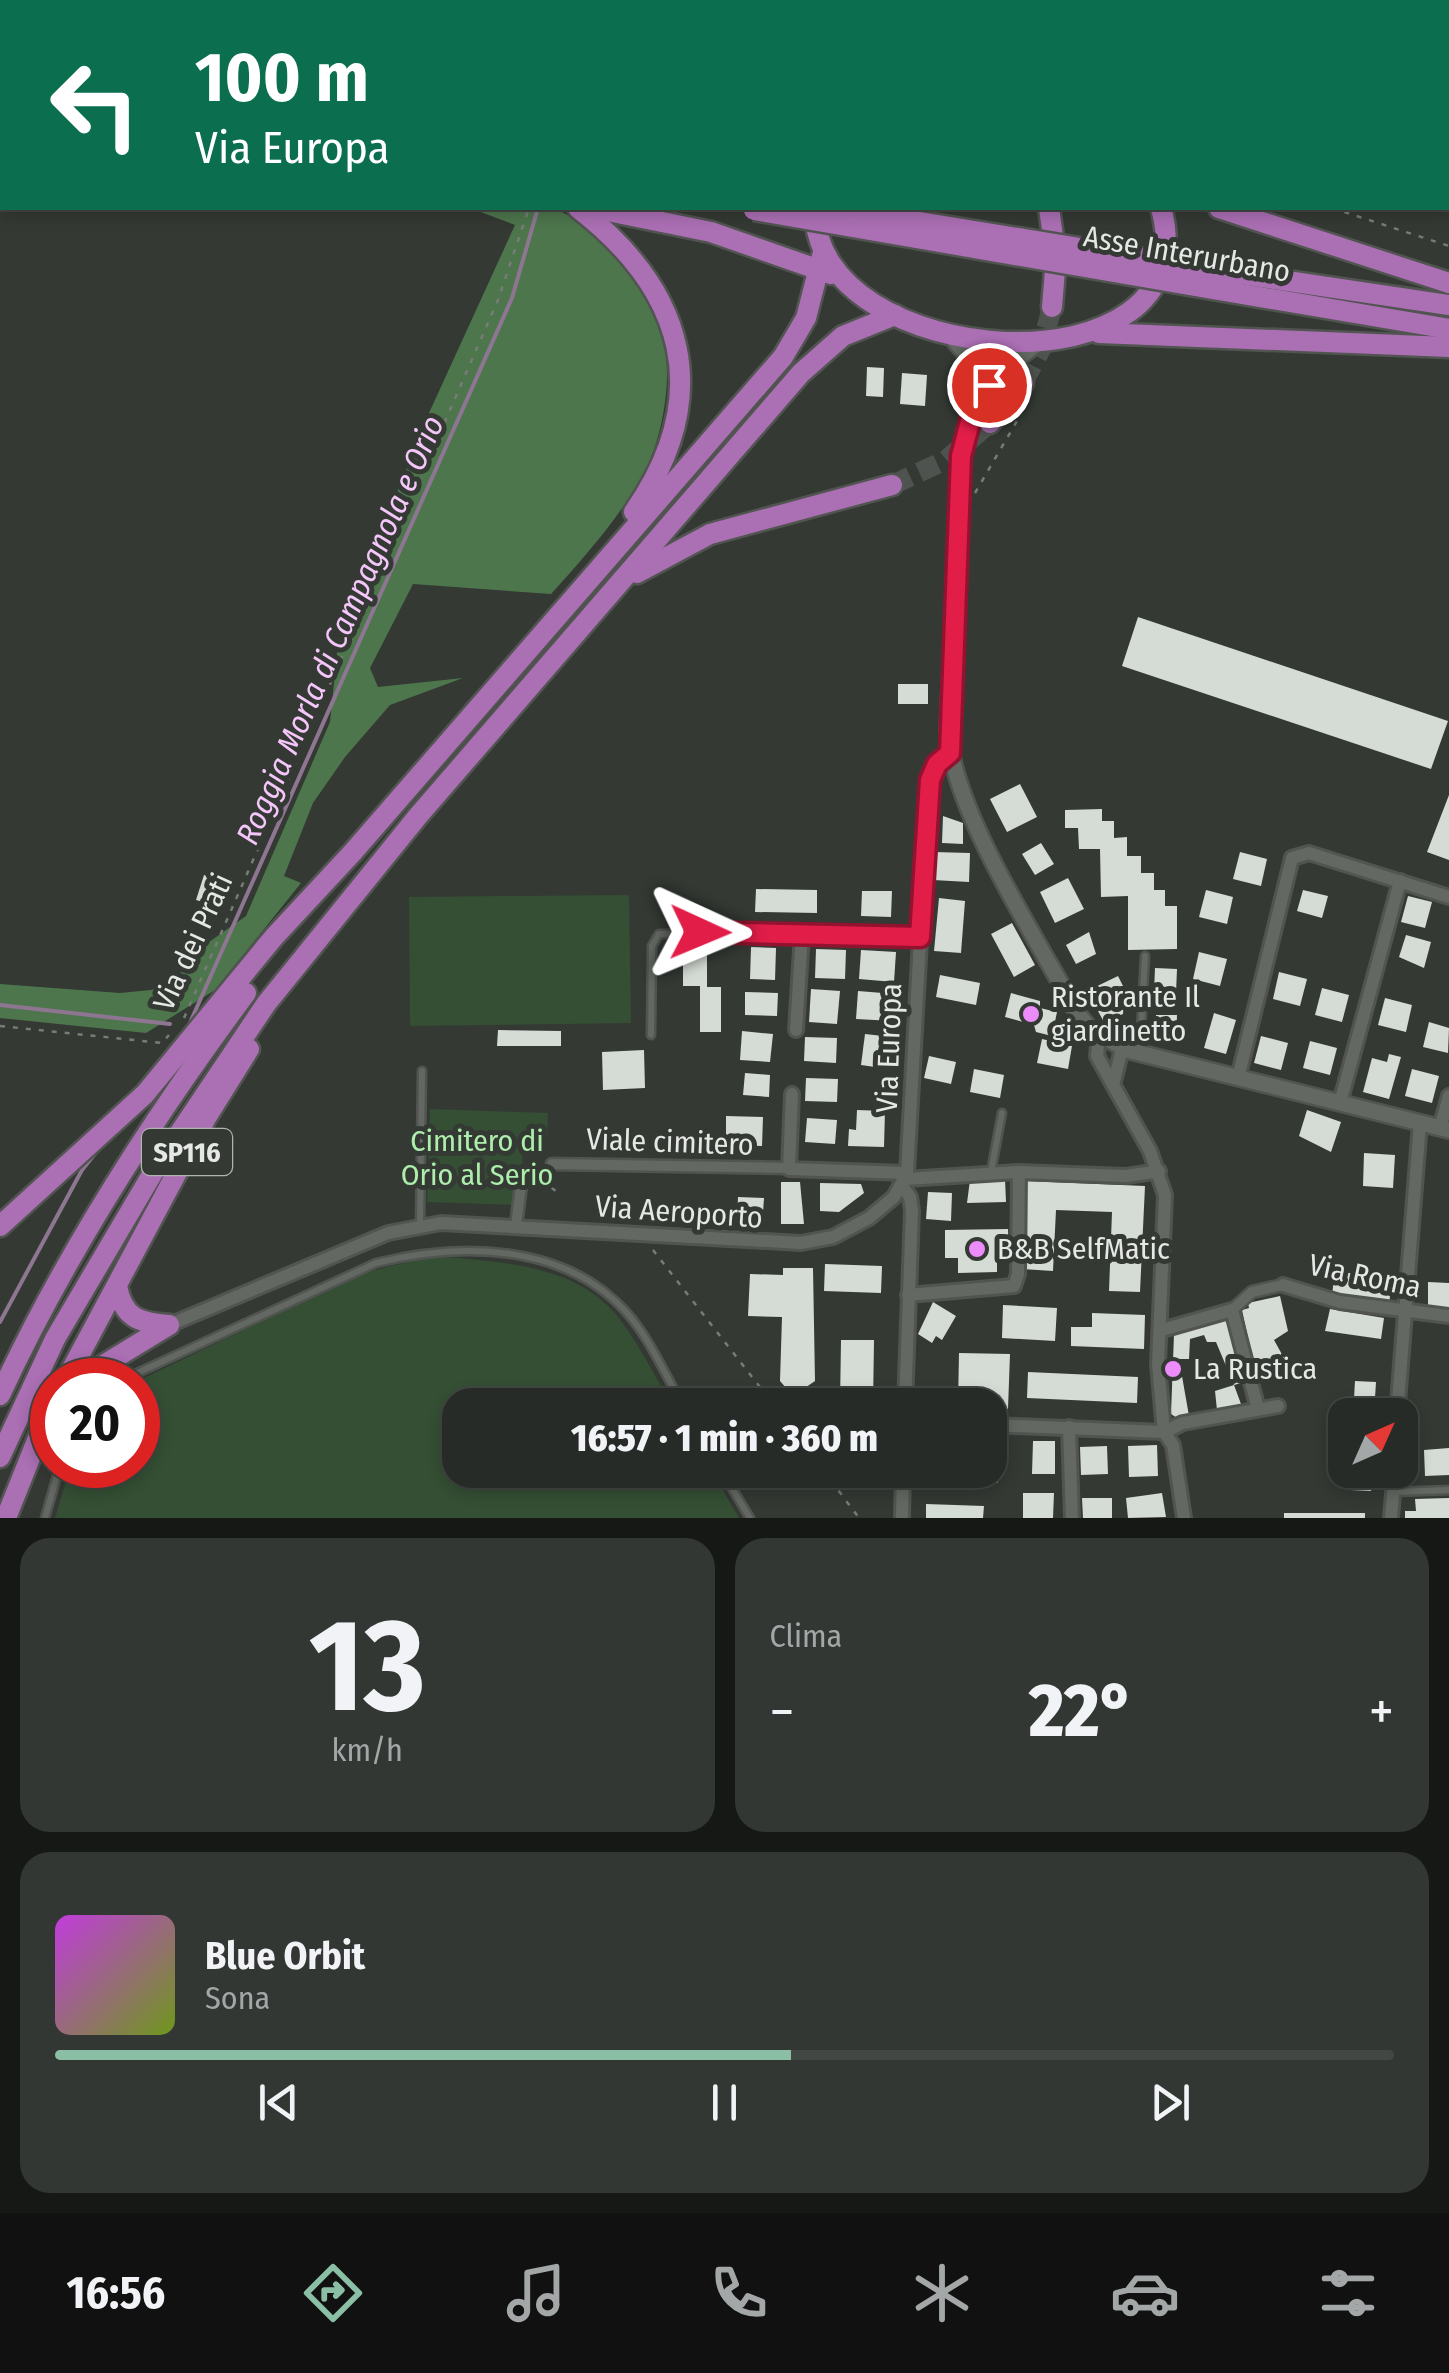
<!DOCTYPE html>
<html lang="it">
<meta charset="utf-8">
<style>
body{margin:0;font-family:"Fira Sans Condensed",sans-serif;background:#333733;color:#f1f3f6;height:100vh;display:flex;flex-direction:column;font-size:38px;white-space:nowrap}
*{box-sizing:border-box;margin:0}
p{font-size:32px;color:#a4a7a7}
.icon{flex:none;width:55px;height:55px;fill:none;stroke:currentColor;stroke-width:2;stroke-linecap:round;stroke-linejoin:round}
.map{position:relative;height:1518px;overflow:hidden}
.details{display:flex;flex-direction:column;gap:20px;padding:20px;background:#151815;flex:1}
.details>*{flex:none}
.hud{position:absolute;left:0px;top:0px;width:1450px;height:210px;box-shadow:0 5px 15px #0003,0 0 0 2px #434744;background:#0b6e4f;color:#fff;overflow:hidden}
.needle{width:65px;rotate:45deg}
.controls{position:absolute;left:1328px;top:1398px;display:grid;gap:20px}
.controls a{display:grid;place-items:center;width:90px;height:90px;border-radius:20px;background:#272b27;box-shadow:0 5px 15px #0003,0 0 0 2px #434744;font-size:50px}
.speed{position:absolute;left:30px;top:1358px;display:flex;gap:20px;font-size:50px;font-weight:700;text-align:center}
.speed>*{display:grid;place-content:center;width:130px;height:130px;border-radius:50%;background:#272b27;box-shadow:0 5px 15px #0003,0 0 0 2px #434744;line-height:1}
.speed .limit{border:15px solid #d22;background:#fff;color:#111}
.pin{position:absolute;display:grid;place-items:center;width:85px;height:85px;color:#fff;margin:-42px;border:5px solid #fff;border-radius:50%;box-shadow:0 2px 10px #0007}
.me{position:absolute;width:110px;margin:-55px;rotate:91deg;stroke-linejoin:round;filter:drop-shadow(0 0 8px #0008)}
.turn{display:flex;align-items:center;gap:35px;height:210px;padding:0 30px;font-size:45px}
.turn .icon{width:130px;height:130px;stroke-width:2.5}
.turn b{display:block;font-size:70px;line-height:85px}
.big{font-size:75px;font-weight:800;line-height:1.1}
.details .card{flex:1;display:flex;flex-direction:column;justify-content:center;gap:15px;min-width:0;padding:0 35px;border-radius:30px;background:#333733}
.details .dial{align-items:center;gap:0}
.dial b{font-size:130px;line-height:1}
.song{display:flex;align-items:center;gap:30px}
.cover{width:120px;height:120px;border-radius:15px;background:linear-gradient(135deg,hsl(290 70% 55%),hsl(80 70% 35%))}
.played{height:10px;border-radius:5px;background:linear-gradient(90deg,#8abfa5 55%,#434744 55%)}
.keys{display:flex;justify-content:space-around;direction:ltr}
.heat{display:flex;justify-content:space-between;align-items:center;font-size:55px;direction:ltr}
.details .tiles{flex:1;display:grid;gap:20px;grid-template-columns:1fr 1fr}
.card:last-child{grid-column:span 2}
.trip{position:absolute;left:442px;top:1388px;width:565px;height:100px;border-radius:30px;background:#272b27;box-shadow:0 5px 15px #0003,0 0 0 2px #434744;font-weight:800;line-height:100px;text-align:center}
.dock{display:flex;height:160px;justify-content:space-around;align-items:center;background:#101110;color:#a4a7a7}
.dock .icon{width:70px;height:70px}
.dock .active{color:#8abfa5}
.dock b{font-size:45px;color:#f1f3f6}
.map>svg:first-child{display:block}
.green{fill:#344f34}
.forest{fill:#4d764d}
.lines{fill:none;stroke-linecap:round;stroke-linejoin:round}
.stream{stroke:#8e7692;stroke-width:4}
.building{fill:#d5dbd5}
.trunk-tunnel{stroke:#4f534f;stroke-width:20;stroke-dasharray:20 10;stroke-linecap:butt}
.service-casing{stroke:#515450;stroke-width:11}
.pedestrian-casing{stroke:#515450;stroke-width:15}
.minor-casing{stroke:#515450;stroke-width:18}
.tertiary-casing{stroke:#515450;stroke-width:20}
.secondary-casing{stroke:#515450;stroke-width:22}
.trunk-casing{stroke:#515450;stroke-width:25}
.path{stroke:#787c77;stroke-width:2.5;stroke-dasharray:5 8;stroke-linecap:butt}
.service{stroke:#636862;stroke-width:6}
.pedestrian{stroke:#636862;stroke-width:10}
.minor{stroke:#636862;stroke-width:12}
.tertiary{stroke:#636862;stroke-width:15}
.secondary{stroke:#636862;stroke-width:18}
.trunk{stroke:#ab6fb4;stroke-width:20}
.trunk-bridge-casing{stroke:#515450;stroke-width:25;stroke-linecap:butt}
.trunk-bridge{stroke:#ab6fb4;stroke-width:20}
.route-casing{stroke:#92132f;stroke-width:25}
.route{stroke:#e11d48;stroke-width:18}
.poi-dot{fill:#ec8cfa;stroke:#343934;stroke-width:4}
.labels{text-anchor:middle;stroke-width:10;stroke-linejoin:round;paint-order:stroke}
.shield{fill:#343934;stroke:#b1b4b0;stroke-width:2.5}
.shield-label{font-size:28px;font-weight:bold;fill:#e6e8e5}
.street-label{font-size:30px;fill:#e6e8e5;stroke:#343934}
.poi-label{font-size:30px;fill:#e6e8e5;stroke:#343934;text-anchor:start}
.park-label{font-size:30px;fill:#aeeead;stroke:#343934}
.water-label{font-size:32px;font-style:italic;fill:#f4c6fa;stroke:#343934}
</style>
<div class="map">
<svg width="1449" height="1518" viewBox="0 0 1449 1518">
<rect width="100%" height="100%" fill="#343934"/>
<g class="green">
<polygon points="629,895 631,1023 410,1026 409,897"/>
<polygon points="430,1109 548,1113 547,1136 523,1135 521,1205 427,1202"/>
<path d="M433,1256C500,1262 582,1263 624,1325C642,1350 656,1378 672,1405H460V1470H711L739,1518H55L71,1465H138V1381L362,1273Z"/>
</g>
<path class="forest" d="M470,208C496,207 538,200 562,212C607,235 651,295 664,344C672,379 663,432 648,465C624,513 587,554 551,594L413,584L370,668L378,687L463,678L390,705L345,757L313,803L284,876L301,883L215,990L146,1033L0,1018V984L120,993L151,990L173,982L199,949L246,916L330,722L338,643L366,569L429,413L515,225Z"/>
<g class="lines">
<g class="stream">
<polyline points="597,2 597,0"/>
<polyline points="0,1005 170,1024"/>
<polyline points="189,1025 512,298 538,208"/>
<polyline points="0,1322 82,1170 98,1150"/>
</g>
</g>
<g class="building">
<polygon points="867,367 884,368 883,397 866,396"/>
<polygon points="902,373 927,375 925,406 900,404"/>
<polygon points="1138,617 1448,721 1431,769 1122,666"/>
<rect x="898" y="684" width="30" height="20"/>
<polygon points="1020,784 1037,817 1007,832 990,799"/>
<polygon points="1449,795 1449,860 1427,852"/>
<polygon points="1102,809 1102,821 1114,821 1114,838 1127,837 1127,856 1141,856 1141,873 1154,873 1154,890 1165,890 1165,906 1177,906 1177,949 1128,950 1128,896 1101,897 1100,849 1079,849 1078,828 1065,828 1065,810"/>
<polygon points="943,816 963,823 963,844 942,843"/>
<polygon points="1041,843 1054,864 1035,875 1022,854"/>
<polygon points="934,852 970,853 969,882 933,880"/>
<polygon points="1240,852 1267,859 1261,886 1233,879"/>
<polygon points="204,875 215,878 207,903 196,900"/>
<polygon points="1068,878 1084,909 1055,923 1040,892"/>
<polygon points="756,889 817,890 817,913 755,912"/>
<polygon points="1206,890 1233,897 1227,924 1199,917"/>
<polygon points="1303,890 1328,896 1322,918 1297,911"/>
<polygon points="862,891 892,891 891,917 861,916"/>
<polygon points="1408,896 1432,902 1425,928 1401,922"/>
<polygon points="939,898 965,901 961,953 934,951"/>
<polygon points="1012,923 1035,965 1014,977 991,934"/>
<polygon points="1089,932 1096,954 1076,964 1066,945"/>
<polygon points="1406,935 1431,942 1424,968 1399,957"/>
<polygon points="683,942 707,942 707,987 721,987 721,1032 700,1032 700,986 683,986"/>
<polygon points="751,947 776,948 775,980 750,979"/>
<polygon points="816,949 846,950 845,979 815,978"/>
<polygon points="861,950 896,952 894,982 859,979"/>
<polygon points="1199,952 1227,959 1220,986 1193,979"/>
<polygon points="1155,968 1177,969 1176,993 1154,992"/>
<polygon points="1279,972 1307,979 1300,1006 1273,999"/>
<polygon points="940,975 980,983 976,1005 936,997"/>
<polygon points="1118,976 1125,990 1123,1014 1104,1022 1087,991"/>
<polygon points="1322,988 1349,995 1342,1022 1315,1015"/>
<polygon points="811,989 840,991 837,1024 809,1022"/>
<polygon points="858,991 895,994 893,1021 856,1019"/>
<polygon points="745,992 778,993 777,1016 745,1015"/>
<polygon points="1011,993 1040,1001 1040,1008 1057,1012 1052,1036 1036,1032 1034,1025 1005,1017"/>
<polygon points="1385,998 1412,1005 1406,1032 1378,1025"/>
<polygon points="1214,1013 1236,1020 1226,1054 1204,1048"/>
<polygon points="1156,1015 1177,1015 1176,1043 1155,1043"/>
<polygon points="1429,1022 1449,1028 1448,1053 1423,1047"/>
<polygon points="498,1030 561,1031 561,1046 497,1046"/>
<polygon points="742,1031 773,1034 770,1062 740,1060"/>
<polygon points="865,1034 892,1037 889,1069 861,1065"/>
<polygon points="1261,1036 1288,1043 1281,1070 1254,1063"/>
<polygon points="805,1037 837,1038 836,1063 804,1061"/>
<polygon points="1042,1039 1072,1046 1068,1069 1037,1063"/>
<polygon points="1310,1041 1337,1048 1330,1075 1303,1068"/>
<polygon points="644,1050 645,1088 603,1090 602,1052"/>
<polygon points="1389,1054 1401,1057 1389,1099 1363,1092 1372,1058 1387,1062"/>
<polygon points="929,1056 956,1062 951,1084 924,1078"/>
<polygon points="974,1069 1004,1075 1000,1098 970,1092"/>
<polygon points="1412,1069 1439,1076 1432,1103 1405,1096"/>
<polygon points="745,1073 770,1075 769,1097 743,1095"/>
<polygon points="806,1078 838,1079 837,1102 805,1101"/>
<polygon points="857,1110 885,1111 884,1147 848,1146 849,1129 856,1130"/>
<polygon points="1307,1110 1341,1122 1331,1152 1299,1136"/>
<polygon points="726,1116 763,1117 762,1146 726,1145"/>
<polygon points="807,1118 837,1120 835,1144 805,1142"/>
<polygon points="1364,1153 1395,1155 1393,1188 1363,1186"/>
<polygon points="1005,1179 1006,1202 967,1203 970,1180"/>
<polygon points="1025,1181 1145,1186 1140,1292 1109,1291 1112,1212 1056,1210 1053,1271 1022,1269"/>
<polygon points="781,1182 800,1182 804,1224 781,1224"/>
<polygon points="820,1183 861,1184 864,1193 839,1212 820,1211"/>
<polygon points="928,1192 952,1193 951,1221 926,1219"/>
<polygon points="738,1197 764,1198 762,1226 737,1224"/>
<polygon points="1008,1229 1009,1258 997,1258 997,1272 958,1273 958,1258 945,1258 945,1230"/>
<polygon points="825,1264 882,1266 881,1293 824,1291"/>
<polygon points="783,1268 813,1268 815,1381 793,1396 780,1381 782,1317 748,1316 750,1274 783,1275"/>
<polygon points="1335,1271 1393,1279 1389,1303 1332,1295"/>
<polygon points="1428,1282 1449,1283 1449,1308 1428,1308"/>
<polygon points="1280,1296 1288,1331 1274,1340 1284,1358 1254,1365 1242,1310 1249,1308 1248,1303"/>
<polygon points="933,1302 956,1316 942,1340 936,1336 932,1343 918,1334"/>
<polygon points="1003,1305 1057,1308 1055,1341 1002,1338"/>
<polygon points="1330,1309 1384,1318 1381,1339 1325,1331"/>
<polygon points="1092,1313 1145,1315 1144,1349 1071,1346 1071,1327 1092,1327"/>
<polygon points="1227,1319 1245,1382 1234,1385 1241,1404 1217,1410 1215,1391 1234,1385 1216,1342 1207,1342 1204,1335 1190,1339 1189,1359 1179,1359 1189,1416 1177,1418 1171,1414 1174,1334"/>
<polygon points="841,1340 874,1340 873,1405 840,1405"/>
<polygon points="959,1353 1010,1354 1008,1409 958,1405"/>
<polygon points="1028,1372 1138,1377 1137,1403 1027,1398"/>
<polygon points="1355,1381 1376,1382 1374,1415 1353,1415"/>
<polygon points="1033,1441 1055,1441 1055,1474 1032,1474"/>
<polygon points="1157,1445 1158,1476 1129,1477 1128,1446"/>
<polygon points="1107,1446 1108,1474 1081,1475 1080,1447"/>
<polygon points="1449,1448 1449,1475 1425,1476 1424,1450"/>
<polygon points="990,1453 998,1453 998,1483 923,1482 923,1470 990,1470"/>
<polygon points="1351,1470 1372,1470 1371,1491 1350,1490"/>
<polygon points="1023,1493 1054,1493 1053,1518 1023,1518"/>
<polygon points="1162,1493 1166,1517 1128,1518 1126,1498"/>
<polygon points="1082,1498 1112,1498 1112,1518 1083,1518"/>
<polygon points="1449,1498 1449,1518 1405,1518 1405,1511 1416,1511 1415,1499"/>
<polygon points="926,1504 984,1506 983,1518 926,1518"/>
<rect x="1284" y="1513" width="81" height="5"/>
</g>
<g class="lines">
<g class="trunk-tunnel">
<polyline points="1023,383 1041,349 1052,307"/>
<polyline points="892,485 946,460 990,423"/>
</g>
<defs>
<g id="service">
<polyline points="651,1035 652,946 659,934 800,934"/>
<polyline points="1140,1050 1145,956"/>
<polyline points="991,1172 1002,1113"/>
<polyline points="420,1224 422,1071"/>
<path d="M122,1380L376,1263C461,1242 565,1243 627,1313C650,1339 665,1375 683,1405"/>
<polyline points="721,1470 750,1518"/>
<polyline points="1395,1492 1449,1490"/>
<polyline points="45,1518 60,1465"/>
</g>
<g id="pedestrian">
<polyline points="552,1164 787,1168"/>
<polyline points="516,1226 522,1177"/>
<polyline points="1232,1310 1252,1292 1283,1285"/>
</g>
<g id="minor">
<polyline points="796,1030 802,934 920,937"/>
<polyline points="1099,1035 1097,1056 1150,1151 1165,1195 1158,1364 1164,1432 1173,1445 1184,1518"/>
<polyline points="1238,1078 1292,858 1309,853 1449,897"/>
<polyline points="1114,1081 1122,1049"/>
<polyline points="792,1094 789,1169 907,1173"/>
<polyline points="1340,1103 1400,881"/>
<polyline points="1440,1128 1449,1096"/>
<polyline points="906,1179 1019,1172 1126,1176 1159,1171"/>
<polyline points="902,1186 910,1197 912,1211 905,1405"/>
<polyline points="1283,1285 1340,1302 1449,1316"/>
<polyline points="908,1295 1014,1286 1018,1274 1019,1172"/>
<polyline points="169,1325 388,1233 441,1223 801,1243 833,1237 869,1218 894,1197 907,1173 929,780 937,764 950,753"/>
<polyline points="1162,1330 1232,1310 1258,1409"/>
<polyline points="1397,1415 1420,1123"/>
<polyline points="990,1425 1164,1432"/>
<polyline points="1069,1427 1072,1518"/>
<polyline points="1164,1432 1183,1423 1278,1406"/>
<polyline points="902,1518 903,1470"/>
<polyline points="1391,1518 1395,1470"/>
</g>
<g id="tertiary">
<polyline points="977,0 977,2"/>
<polyline points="994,0 994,2"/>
<path d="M947,332L970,359L975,384L961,456L948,732C954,813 1036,937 1076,1011L1089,1028L1127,1050L1449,1130"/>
<polyline points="974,409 998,375 1039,342"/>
</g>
<polyline id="secondary" points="331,0 337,2"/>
<g id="trunk">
<polyline points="112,0 115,2"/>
<polyline points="158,0 162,2"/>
<polyline points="240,0 246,2"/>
<path d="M578,208C685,291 715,395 634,512"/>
<polyline points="593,208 711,232 831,274"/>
<path d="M815,208C810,372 1214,401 1161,208"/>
<polyline points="1049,208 1056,258 1052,307"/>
<polyline points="1219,208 1449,283"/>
<polyline points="1201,268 1449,305"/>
<polyline points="1195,286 1449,329"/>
<polyline points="1099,333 1449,347"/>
<polyline points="990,423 1023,383"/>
<polyline points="637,573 710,534 892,485"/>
<polyline points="0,1226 145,1094 274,937 353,852 783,357 806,318 823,252"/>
<path d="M117,1286C123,1318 139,1323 169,1325"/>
<polyline points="66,1380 206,1118 249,1049"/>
<polyline points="79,1380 169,1325"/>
<path d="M0,1395C66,1253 153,1118 246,993"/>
<polyline points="0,1457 55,1339 154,1171 266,1004 418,816 801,373 843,336 895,315"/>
<polyline points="6,1518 52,1403"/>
</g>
</defs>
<use href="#service" class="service-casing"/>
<use href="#pedestrian" class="pedestrian-casing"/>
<use href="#minor" class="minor-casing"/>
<use href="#tertiary" class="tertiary-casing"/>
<use href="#secondary" class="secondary-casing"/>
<use href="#trunk" class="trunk-casing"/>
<g class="path">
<polyline points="1017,0 1018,2"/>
<polyline points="583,2 583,0"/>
<polyline points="1283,2 1283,0"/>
<polyline points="1332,208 1449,246"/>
<polyline points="975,493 1021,414"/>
<polyline points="184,1018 498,300 529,208"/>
<polyline points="0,1026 162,1043 169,1035"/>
<polyline points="541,1180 560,1194"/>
<polyline points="653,1250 774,1405"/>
<polyline points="823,1470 859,1518"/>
</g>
<use href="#service" class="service"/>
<use href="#pedestrian" class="pedestrian"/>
<use href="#minor" class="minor"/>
<use href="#tertiary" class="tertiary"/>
<use href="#secondary" class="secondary"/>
<use href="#trunk" class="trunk"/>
<defs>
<g id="trunk-bridge">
<polyline points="834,208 1201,268"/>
<polyline points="754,210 1195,286"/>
</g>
</defs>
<use href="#trunk-bridge" class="trunk-bridge-casing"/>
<use href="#trunk-bridge" class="trunk-bridge"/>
</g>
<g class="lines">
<defs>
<polyline id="route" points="700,932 920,937 930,780 937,764 950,753 961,456 972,414 989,385"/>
</defs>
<use href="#route" class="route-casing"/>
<use href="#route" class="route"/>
</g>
<g class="poi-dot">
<circle cx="1031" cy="1014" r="10"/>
<circle cx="977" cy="1249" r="10"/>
<circle cx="1173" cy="1369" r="10"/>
</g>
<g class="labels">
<rect class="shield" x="142" y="1129" width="90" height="46" rx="8"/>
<g class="shield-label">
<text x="187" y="1162">SP116</text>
</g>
<g class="street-label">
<text transform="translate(1187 254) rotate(10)" y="10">Asse Interurbano</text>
<text transform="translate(193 942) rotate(-65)" y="10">Via dei Prati</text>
<text transform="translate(889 1048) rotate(-88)" y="10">Via Europa</text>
<text transform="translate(670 1142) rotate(2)" y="10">Viale cimitero</text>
<text transform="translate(679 1212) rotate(4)" y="10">Via Aeroporto</text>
<text transform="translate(1365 1276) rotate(12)" y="10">Via Roma</text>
</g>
<g class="poi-label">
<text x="1051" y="1007">Ristorante Il<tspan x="1051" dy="34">giardinetto</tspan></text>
<text x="997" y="1259">B&amp;B SelfMatic</text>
<text x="1193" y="1379">La Rustica</text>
</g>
<g class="park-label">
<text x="477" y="1151">Cimitero di<tspan x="477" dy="34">Orio al Serio</tspan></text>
</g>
<g class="water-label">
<text transform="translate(340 630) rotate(-66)" y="11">Roggia Morla di Campagnola e Orio</text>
</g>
</g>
</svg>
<div class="controls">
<a><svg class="needle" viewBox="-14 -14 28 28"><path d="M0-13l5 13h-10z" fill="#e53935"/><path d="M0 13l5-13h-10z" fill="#a4a7a7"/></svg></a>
</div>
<div class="speed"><div class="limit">20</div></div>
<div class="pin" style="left:989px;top:385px;background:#d93025"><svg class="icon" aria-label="arrive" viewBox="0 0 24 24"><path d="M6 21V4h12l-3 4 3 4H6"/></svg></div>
<svg class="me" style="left:700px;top:932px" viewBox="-20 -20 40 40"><path d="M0-17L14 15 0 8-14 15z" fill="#e11d48" stroke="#fff" stroke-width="4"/></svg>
<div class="trip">16:57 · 1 min · 360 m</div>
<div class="hud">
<div class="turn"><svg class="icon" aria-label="left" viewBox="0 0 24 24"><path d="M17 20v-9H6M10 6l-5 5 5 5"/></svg><div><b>100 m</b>Via Europa</div></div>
</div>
</div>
<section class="details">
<div class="tiles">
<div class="card dial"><b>13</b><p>km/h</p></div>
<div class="card"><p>Clima</p>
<div class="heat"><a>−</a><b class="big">22°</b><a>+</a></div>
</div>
<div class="card">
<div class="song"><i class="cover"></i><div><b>Blue Orbit</b><p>Sona</p></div></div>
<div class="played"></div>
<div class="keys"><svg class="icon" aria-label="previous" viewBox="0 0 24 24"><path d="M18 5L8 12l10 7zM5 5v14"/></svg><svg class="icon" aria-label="pause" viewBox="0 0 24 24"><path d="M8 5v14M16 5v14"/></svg><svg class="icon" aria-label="next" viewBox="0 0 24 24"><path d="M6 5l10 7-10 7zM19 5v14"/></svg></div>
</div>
</div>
</section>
<nav class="dock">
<b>16:56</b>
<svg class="icon active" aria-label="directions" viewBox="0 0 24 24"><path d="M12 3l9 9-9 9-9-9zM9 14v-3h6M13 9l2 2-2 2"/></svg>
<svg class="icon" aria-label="music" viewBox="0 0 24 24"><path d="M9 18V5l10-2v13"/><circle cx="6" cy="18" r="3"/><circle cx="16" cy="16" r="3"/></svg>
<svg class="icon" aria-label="phone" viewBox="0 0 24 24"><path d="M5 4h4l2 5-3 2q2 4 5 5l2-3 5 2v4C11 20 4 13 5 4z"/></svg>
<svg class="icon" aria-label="climate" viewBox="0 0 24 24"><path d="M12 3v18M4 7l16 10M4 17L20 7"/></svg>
<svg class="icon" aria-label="car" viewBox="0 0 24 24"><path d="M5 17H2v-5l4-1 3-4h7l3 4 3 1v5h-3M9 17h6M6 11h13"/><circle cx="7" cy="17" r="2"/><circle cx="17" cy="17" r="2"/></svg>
<svg class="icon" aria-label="filters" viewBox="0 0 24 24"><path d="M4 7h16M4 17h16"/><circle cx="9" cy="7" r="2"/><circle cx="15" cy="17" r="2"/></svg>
</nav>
